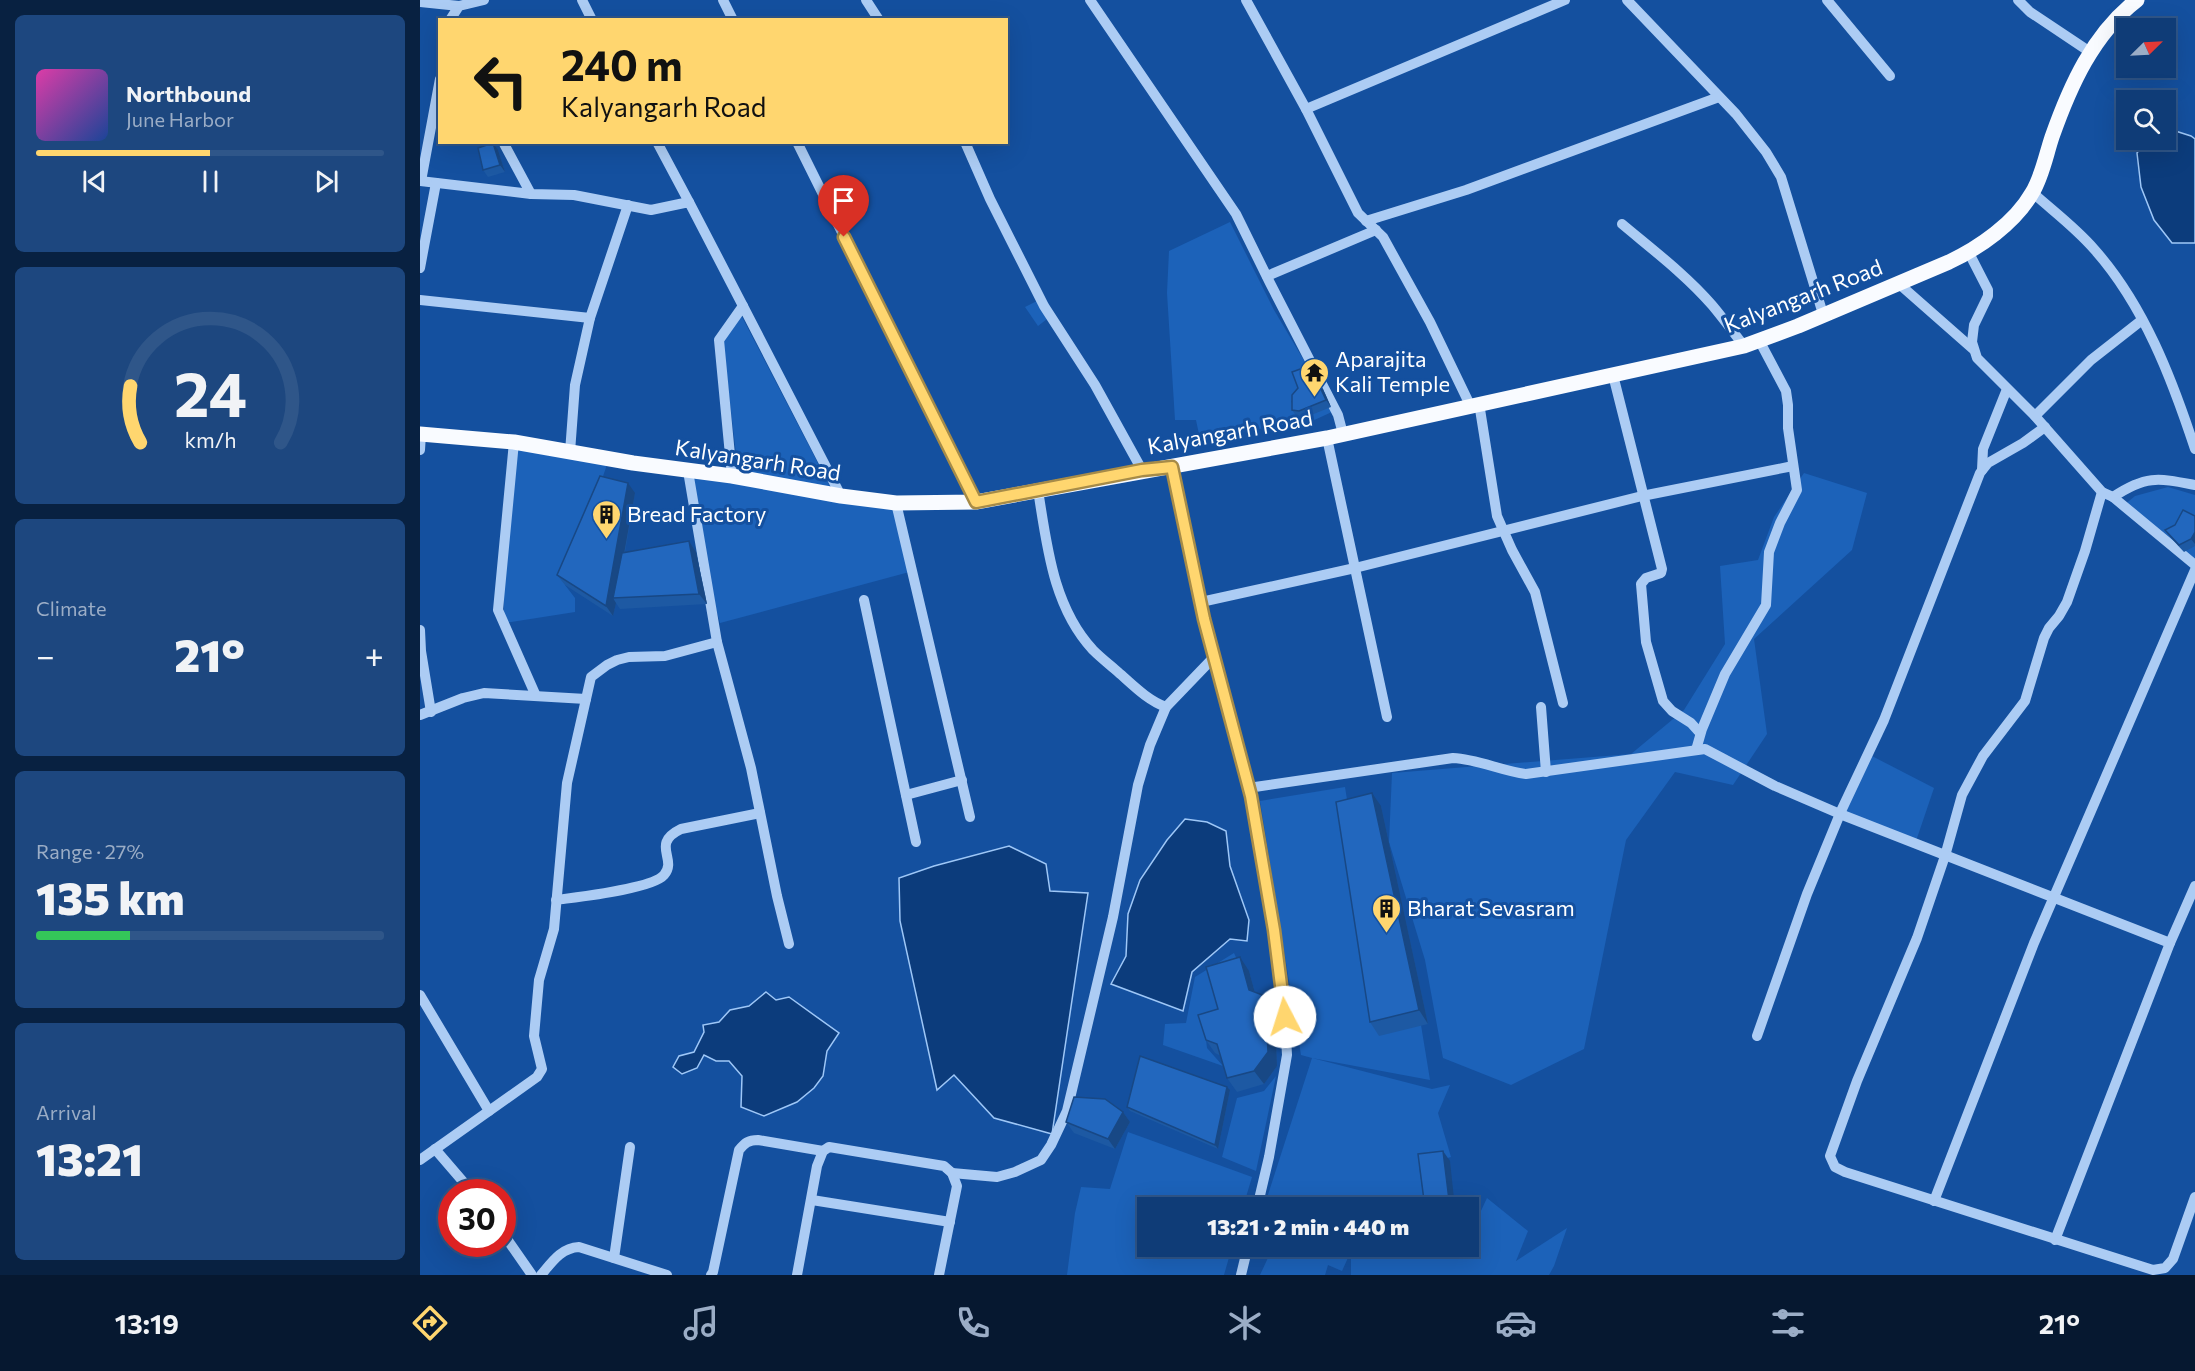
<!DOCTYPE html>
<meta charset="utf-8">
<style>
body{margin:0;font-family:Commissioner,sans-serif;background:#1d477f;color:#f1f3f6;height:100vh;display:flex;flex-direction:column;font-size:22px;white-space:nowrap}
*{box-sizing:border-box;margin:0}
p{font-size:20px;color:#9badc6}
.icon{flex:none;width:33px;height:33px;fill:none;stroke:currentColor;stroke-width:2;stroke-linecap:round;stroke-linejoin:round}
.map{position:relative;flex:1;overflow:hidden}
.sheet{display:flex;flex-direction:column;gap:15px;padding:15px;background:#082141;width:420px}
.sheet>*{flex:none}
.guide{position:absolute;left:18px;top:18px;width:570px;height:126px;border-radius:0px;box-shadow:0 6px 24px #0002,0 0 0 2px #2f5689;background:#ffd66f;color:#111;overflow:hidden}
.needle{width:39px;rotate:66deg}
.fabs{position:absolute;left:1696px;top:18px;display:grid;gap:12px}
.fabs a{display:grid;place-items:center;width:60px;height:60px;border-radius:0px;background:#0f3c77;box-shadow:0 6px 24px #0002,0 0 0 2px #2f5689;font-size:30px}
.speed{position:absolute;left:18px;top:1179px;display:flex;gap:12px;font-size:30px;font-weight:700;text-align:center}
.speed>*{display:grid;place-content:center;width:78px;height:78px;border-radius:50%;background:#0f3c77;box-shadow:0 6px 24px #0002,0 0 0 2px #2f5689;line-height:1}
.speed .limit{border:9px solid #d22;background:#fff;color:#111}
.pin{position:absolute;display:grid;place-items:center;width:51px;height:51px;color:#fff;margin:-62px -26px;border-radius:50% 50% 50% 0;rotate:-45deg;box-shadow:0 0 6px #0007}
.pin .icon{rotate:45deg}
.me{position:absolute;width:66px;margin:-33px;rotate:355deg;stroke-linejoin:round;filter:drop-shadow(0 0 4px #0008)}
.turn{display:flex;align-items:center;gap:21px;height:126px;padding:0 24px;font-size:27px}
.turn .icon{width:78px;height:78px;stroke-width:2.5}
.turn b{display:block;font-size:42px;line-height:51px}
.big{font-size:45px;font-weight:800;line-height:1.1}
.sheet .widget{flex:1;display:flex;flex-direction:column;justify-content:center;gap:9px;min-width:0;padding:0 21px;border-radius:9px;background:#1d477f}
.sheet .dial{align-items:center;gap:0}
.dial svg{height:156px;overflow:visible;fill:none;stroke:#2f5689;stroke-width:7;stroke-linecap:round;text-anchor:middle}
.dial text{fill:#f1f3f6;stroke:none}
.song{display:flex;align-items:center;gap:18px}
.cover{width:72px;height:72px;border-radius:9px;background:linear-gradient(135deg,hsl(320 70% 55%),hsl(220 70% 35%))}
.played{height:6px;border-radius:3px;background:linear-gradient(90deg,#ffd66f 50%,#2f5689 50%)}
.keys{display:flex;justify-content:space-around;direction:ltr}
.heat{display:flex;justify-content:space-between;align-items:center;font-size:33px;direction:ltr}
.charge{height:9px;border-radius:4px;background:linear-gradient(90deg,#34c759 27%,#2f5689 0)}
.trip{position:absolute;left:717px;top:1197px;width:342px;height:60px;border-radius:0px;background:#0f3c77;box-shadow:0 6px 24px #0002,0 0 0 2px #2f5689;font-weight:800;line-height:60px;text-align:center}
.tabs{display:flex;height:96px;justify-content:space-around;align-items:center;background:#061830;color:#9badc6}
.tabs .icon{width:42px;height:42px}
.tabs .on{color:#ffd66f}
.tabs b{font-size:27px;color:#f1f3f6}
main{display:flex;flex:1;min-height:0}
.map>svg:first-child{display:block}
.green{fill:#1c62b9}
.water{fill:#0c3c7c;stroke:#9ec7f7;stroke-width:1.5}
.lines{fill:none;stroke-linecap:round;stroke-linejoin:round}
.minor{stroke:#acccf4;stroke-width:10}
.major{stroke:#f9fbff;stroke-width:15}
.wall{fill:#1d59a3}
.shaded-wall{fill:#184885}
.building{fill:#2267be;stroke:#184885;stroke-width:1.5}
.route-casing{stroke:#a68b48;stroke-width:15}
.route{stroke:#ffd66f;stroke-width:10}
.labels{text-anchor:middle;stroke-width:6;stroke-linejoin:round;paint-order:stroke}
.street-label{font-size:22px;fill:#fff;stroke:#14509f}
.poi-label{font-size:22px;fill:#fff;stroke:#14509f;text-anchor:start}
</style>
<main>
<section class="sheet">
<div class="widget">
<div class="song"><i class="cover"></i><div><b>Northbound</b><p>June Harbor</p></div></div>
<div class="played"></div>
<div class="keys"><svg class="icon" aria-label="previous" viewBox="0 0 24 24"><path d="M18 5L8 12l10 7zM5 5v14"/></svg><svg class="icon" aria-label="pause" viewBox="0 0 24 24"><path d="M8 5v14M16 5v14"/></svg><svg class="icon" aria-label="next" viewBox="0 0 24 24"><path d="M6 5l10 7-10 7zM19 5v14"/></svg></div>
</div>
<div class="widget dial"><svg viewBox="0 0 100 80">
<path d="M14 69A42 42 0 1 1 86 69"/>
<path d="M14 69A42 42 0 0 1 9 40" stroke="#ffd66f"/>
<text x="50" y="56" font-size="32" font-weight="700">24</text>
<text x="50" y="72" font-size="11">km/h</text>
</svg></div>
<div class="widget"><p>Climate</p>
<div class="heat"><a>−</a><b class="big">21°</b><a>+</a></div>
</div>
<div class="widget"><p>Range · 27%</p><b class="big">135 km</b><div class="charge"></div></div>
<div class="widget"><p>Arrival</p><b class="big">13:21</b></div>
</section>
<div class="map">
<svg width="1775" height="1275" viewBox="0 0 1775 1275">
<rect width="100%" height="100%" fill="#14509f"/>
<g class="green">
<polygon points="810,222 854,310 914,411 890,422 879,398 871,401 880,422 780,439 776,420 755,420 747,293 749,251"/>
<polygon points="617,301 627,319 618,326 605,307"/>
<polygon points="321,315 414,494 476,503 493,571 300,623 283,562 268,471 319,479 303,343"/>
<polygon points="94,442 189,459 145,585 155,598 155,612 84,623 84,503"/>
<polygon points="1384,473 1447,493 1432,550 1334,639 1347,734 1313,785 1255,772 1206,840 1164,1049 1091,1085 1023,1058 1005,960 969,842 972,773 1211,754 1264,710 1305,644 1300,566 1338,560 1354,517"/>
<polygon points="1748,487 1775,495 1775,562 1703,506 1715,496"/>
<polygon points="1448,754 1514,788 1495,844 1420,814"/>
<polygon points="925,787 964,1030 1001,1025 1010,1080 892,1058 1012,1089 1030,1085 1018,1113 1031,1157 999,1166 1005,1207 844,1207 892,1058 881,1055 840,801"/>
<polygon points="814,953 821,968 803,1024 784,1024 787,1048 803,1066 743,1045 745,1024 766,1023 775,977"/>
<polygon points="856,1076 836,1171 802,1157 817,1098 844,1091"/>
<polygon points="708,1132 832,1177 823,1207 728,1208 728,1246 812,1247 804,1275 647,1275 655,1213 661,1187 690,1189"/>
<polygon points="1067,1198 1108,1231 1096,1261 1147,1228 1134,1266 1129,1275 931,1275 931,1251 922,1271 908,1265 905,1275 840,1275 853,1247 861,1247 876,1252 865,1247 933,1247 932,1249 940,1246 1011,1246 1017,1249 1022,1247 1048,1246 1049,1232 1052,1230"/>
</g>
<g class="water">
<polygon points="1746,128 1771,136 1775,139 1775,243 1752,243 1734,220 1721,187 1717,153 1726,140 1746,140"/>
<polygon points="765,819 787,822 806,831 810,866 829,920 827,941 810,939 772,972 763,1011 691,984 706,956 708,914 720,880 747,840"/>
<polygon points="589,846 626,864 630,891 668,893 632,1134 574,1118 534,1075 517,1090 480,921 479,878 514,866"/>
<polygon points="346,992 356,1000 369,997 419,1033 407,1051 403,1076 394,1088 377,1102 344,1116 321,1107 322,1076 309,1061 296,1061 284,1055 277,1068 262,1074 253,1067 259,1056 274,1052 284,1032 283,1025 299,1022 310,1010 329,1006"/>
</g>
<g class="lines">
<g class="minor">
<polyline points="162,0 172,20"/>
<polyline points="303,0 313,20"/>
<polyline points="446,0 459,20"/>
<polyline points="670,0 816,214 850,283 918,415 923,434"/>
<polyline points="826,0 886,109 938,213 963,237 1010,322 1050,405"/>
<polyline points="1207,0 1316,114 1346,152 1361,177 1403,314"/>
<polyline points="1407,0 1470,76"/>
<polyline points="1598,0 1610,12 1670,52"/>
<polyline points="0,2 39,6"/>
<polyline points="30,20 39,6 64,0"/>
<polyline points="886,109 1145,0"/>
<polyline points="83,142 111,194"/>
<polyline points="237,142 269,202"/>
<polyline points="377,142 556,502"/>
<polyline points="545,142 570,199 624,306 675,385 722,470"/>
<polyline points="0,181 111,194 154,195 231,210 269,202 323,306"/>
<polyline points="1,181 20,79"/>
<path d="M1613,193C1633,211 1656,228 1674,249C1724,305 1752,379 1775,449"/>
<polyline points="946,221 1046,190 1299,97"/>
<path d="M1202,224C1233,250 1266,275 1292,305C1303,318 1313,332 1324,346"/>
<polyline points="1549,253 1568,290 1568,296 1554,325 1552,342 1557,358 1615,416 1682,492 1693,497 1775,565"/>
<polyline points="0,268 16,183"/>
<polyline points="847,276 956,230"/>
<polyline points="1478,283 1553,349"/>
<polyline points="0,300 170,318"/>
<polyline points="1193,375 1242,569 1241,573 1226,578 1221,584 1226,642 1243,701 1252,711 1271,723 1280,733"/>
<polyline points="1059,403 1077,516 1092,550 1115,592 1143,703"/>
<polyline points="1615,416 1671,360 1722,320"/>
<polyline points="907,438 967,717"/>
<polyline points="94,442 78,610 116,696"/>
<polyline points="0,450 1,434"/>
<polyline points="150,452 155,385 170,318 208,205"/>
<polyline points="752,467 784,619 831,796 864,999 867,1055 849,1157 837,1208"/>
<polyline points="1562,470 1563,449 1587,389"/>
<polyline points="268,471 297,642 331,768 357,896 369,944"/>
<polyline points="312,476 299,340 323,306 421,496"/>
<path d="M618,490C627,546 633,607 673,650C681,658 690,665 698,672C713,685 727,700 746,707"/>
<polyline points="1682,492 1665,551 1647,602 1639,616 1629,628 1624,638 1605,701 1563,756 1542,795 1525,856 1497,938 1437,1081 1410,1156 1415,1167 1425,1172 1733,1270 1745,1268 1753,1259 1775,1197"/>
<path d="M1693,497C1726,475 1738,478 1775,485"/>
<polyline points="476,503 550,817"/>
<polyline points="444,600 496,842"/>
<polyline points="781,602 935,568 1222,496 1373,466"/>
<polyline points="0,630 1,651 11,712"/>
<polyline points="1121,707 1126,772"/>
<polyline points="0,715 43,698 64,693 166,699"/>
<polyline points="1276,750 1282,729 1305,674 1346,605 1349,552 1360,523 1377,490 1368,428 1368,405 1366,391 1339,340"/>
<path d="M828,788L1033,758C1058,759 1081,771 1106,774L1285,749L1355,786L1420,814L1750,943"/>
<polyline points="486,795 542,780"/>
<path d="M136,900C157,897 232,889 244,875C258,859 230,844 261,829L340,813"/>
<polyline points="0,995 69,1111"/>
<polyline points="1337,1036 1387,894 1422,809 1464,720 1560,473 1568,463 1603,443 1625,427"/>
<polyline points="15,1149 52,1192"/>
<polyline points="0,1160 117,1077 122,1069 114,1036 119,980 134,929 147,783 171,677 187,665 197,660 209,657 245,656 297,642"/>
<polyline points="532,1173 577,1177 595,1172 621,1160 631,1145 647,1111 693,917 718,785 730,745 746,707 795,656"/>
<polyline points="392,1200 530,1222"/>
<polyline points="1514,1201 1614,943 1775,570"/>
<polyline points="82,1232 112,1275"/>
<polyline points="1635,1240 1750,943 1775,886"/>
<polyline points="194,1258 210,1147"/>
<path d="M121,1275C132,1262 141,1248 159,1247L247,1275"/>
<path d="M291,1275L293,1272L319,1150C325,1143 328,1140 338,1140L403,1151"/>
<polyline points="377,1275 397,1166 403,1151 409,1147 524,1166 532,1173 537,1186 519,1275"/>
<polyline points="821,1275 828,1246"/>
</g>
<path class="major" d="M0,434L94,442L213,463L312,476L421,496L476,503L556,502L907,438L1324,346L1378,326L1529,262C1559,248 1595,223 1612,193C1622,177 1626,155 1632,137C1650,86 1673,34 1717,0"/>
</g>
<g class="wall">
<polygon points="78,150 85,172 68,177 63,170"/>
<polygon points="891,374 894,383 898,383 903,389 911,407 884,418 877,417 872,410"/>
<polygon points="215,493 205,552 269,541 276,552 287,604 200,609 196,603 193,616 145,585 137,575"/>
<polygon points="1775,516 1775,546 1764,552 1750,537 1745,530"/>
<polygon points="961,806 1008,1024 959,1036 950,1022"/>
<polygon points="829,971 835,993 855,1010 857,1066 844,1084 817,1092 807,1078 801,1056 795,1053 786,1040 798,1009"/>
<polygon points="810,1090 798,1149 710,1111 707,1107"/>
<polygon points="703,1112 710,1122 695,1149 654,1133 646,1122"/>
</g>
<g class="shaded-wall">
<polygon points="73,143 78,150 85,172 80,165"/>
<polygon points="886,367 891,374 897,390 892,383"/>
<polygon points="898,383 903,389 911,407 906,400"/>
<polygon points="208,483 215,493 196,598 193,598 196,603 193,616 186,606"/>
<polygon points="1775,532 1775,544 1771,539"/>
<polygon points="269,541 276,552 287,604 279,594"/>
<polygon points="952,793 961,806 1008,1024 999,1010"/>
<polygon points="820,957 829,971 838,1004 829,990"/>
<polygon points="845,996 855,1010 857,1066 844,1084 834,1071"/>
<polygon points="807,1087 810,1090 798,1149 795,1145"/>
<polygon points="703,1112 710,1122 695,1149 688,1139"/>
<polygon points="1023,1151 1030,1161 1035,1208 1030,1208"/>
</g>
<g class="building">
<polygon points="73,143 80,165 63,170 58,148"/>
<polygon points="886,367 892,383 898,383 906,400 879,411 872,410 872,395 878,388 872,372"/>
<polygon points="180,476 208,483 186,606 137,575"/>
<polygon points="1763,510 1775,516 1775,532 1771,539 1759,545 1745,530 1755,525"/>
<polygon points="269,541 279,594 193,598 202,553"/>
<polygon points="952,793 999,1010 950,1022 916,802"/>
<polygon points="820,957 829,990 845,996 848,1052 834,1071 807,1078 797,1044 786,1040 778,1015 798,1009 786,967"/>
<polygon points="720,1056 807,1087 795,1145 707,1107"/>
<polygon points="654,1097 685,1099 703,1112 688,1139 646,1122"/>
<polygon points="1023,1151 1030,1208 1005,1208 998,1154"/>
</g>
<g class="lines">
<defs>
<polyline id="route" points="424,237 556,502 722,470 752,467 784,619 831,796 854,930 865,1017"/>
</defs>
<use href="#route" class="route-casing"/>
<use href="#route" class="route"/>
</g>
<defs>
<symbol id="temple-pin" viewBox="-11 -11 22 30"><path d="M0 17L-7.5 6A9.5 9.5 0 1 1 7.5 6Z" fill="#ffd66f" stroke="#14509f"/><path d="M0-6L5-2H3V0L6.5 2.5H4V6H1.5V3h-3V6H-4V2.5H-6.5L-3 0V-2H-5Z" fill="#111"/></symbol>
<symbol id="building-pin" viewBox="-11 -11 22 30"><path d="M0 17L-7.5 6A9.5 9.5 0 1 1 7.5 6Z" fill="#ffd66f" stroke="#14509f"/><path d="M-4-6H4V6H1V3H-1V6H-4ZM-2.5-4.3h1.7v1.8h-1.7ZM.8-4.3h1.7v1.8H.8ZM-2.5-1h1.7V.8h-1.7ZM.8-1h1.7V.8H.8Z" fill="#111"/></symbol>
</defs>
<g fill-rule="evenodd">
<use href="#temple-pin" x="878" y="356" width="33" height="45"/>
<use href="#building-pin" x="170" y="498" width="33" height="45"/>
<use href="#building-pin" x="950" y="892" width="33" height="45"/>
</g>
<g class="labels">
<g class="street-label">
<text transform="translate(1383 296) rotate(-21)" y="8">Kalyangarh Road</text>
<text transform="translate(810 432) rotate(-10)" y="8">Kalyangarh Road</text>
<text transform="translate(338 460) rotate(9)" y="8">Kalyangarh Road</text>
</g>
<g class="poi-label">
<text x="915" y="367">Aparajita<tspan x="915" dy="25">Kali Temple</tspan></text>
<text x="207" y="522">Bread Factory</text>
<text x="987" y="916">Bharat Sevasram</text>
</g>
</g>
</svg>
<div class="fabs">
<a><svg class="needle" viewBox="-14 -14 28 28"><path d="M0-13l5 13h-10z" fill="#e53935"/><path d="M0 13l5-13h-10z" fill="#9badc6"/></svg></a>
<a><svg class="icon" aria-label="search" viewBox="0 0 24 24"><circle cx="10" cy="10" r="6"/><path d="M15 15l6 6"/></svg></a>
</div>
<div class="speed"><div class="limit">30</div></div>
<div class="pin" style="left:424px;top:237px;background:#d93025"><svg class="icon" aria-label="arrive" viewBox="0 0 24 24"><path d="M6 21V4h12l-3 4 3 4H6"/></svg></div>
<svg class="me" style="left:865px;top:1017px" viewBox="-20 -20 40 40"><circle r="19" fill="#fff"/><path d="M0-13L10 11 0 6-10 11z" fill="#ffd66f"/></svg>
<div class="trip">13:21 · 2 min · 440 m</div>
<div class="guide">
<div class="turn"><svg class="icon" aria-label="left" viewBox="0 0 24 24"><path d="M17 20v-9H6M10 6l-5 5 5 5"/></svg><div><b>240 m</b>Kalyangarh Road</div></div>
</div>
</div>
</main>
<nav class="tabs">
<b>13:19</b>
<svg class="icon on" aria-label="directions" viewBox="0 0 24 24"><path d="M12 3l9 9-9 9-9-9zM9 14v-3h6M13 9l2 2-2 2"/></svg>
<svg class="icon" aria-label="music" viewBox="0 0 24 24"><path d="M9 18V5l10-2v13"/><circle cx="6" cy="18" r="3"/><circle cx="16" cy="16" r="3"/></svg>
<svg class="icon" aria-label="phone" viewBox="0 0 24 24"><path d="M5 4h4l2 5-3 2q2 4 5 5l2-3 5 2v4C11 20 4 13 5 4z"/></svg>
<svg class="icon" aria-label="climate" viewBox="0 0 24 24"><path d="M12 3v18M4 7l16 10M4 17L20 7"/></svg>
<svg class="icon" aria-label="car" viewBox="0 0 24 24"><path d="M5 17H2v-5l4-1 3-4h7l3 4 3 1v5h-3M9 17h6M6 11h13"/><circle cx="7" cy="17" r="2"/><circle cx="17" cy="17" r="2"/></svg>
<svg class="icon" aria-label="filters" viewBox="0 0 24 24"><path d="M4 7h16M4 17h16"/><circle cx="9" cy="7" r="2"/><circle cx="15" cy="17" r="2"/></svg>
<b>21°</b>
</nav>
